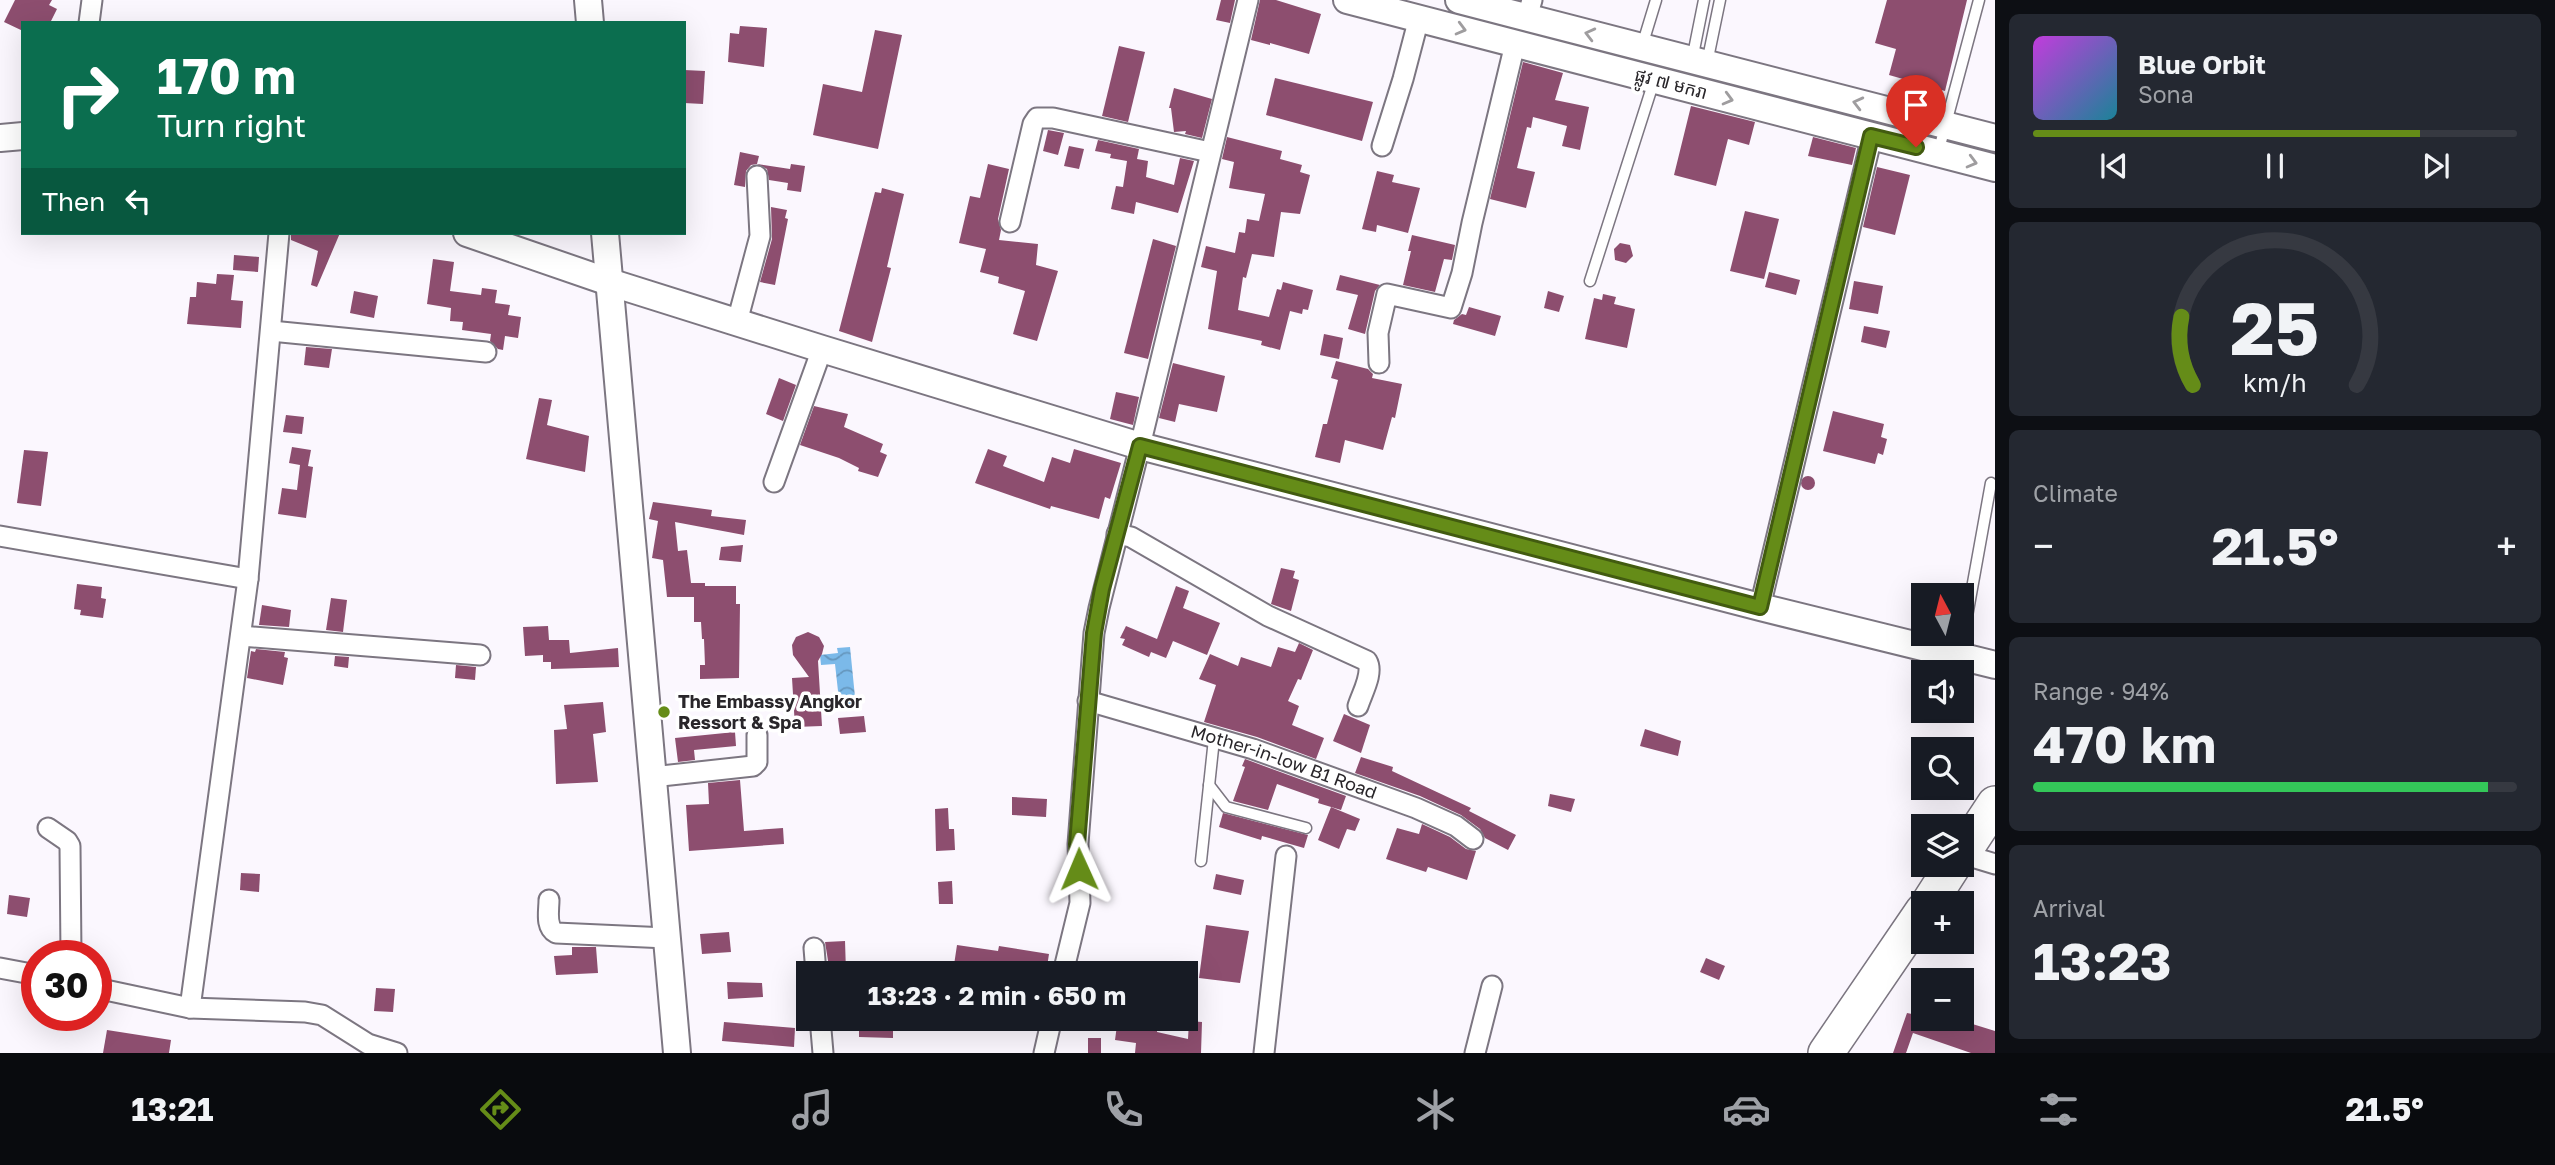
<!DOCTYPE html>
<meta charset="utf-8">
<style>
body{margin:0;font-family:"Golos Text","Noto Sans Khmer",sans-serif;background:#242831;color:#f1f3f6;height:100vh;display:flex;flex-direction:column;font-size:26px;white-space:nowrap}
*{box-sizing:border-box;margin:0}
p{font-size:23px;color:#9ea1a6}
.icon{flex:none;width:38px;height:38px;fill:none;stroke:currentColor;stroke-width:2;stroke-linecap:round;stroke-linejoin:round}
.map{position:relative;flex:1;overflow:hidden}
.drawer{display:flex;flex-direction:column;gap:14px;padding:14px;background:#0d0f14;width:560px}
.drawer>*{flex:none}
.banner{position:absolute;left:21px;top:21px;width:665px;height:214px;border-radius:0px;box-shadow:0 7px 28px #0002;background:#0b6e4f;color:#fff;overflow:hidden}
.needle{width:46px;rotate:353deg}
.buttons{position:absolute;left:1911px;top:583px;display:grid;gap:14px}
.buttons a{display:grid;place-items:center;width:63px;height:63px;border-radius:0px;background:#171b24;box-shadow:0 7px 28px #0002;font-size:35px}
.speed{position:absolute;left:21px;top:940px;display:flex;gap:14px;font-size:35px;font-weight:700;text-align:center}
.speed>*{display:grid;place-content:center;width:91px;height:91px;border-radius:50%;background:#171b24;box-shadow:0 7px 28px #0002;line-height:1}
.speed .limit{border:10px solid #d22;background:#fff;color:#111}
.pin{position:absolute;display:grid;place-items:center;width:60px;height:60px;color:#fff;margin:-72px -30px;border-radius:50% 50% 50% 0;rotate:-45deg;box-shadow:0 0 7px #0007}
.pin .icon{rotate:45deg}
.me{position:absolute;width:77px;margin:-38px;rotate:359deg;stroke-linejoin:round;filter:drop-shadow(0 0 5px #0008)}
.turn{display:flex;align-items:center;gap:24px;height:147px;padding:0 21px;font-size:32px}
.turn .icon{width:91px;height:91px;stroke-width:2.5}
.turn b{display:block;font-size:49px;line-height:60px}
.then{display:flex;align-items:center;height:66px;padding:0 21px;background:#0003;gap:14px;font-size:26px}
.big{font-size:52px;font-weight:700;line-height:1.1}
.drawer .widget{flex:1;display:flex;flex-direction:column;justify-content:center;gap:10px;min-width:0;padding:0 24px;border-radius:10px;background:#242831}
.drawer .dial{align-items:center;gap:0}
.dial svg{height:182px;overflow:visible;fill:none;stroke:#363941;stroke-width:7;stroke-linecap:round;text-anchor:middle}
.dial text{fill:#f1f3f6;stroke:none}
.song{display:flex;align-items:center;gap:21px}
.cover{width:84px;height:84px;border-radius:10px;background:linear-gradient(135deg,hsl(290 70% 55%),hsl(190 70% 35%))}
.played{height:7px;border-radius:4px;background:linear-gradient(90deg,#658c18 80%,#363941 80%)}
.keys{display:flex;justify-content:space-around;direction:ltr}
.heat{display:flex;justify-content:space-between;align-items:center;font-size:38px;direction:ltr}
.charge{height:10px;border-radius:5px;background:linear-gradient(90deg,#34c759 94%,#363941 0)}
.trip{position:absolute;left:796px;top:961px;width:402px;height:70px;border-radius:0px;background:#171b24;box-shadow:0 7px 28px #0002;font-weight:700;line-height:70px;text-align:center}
.menu{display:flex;height:112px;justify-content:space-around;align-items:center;background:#090b0e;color:#9ea1a6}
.menu .icon{width:49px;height:49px}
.menu .current{color:#658c18}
.menu b{font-size:32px;color:#f1f3f6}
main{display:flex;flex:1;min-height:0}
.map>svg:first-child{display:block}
.water{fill:url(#water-waves)}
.building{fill:#8d4e6f}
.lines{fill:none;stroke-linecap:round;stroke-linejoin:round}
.lane-casing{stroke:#7c7681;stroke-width:13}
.street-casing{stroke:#7c7681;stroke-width:23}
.secondary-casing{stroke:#7c7681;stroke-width:30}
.highway-casing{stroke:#7c7681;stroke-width:38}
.lane{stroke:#fff;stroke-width:10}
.street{stroke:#fff;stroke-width:19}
.secondary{stroke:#fff;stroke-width:26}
.highway{stroke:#fff;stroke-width:35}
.oneway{stroke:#9f9d9f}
.route-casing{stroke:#425b10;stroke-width:18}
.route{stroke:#658c18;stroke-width:12}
.poi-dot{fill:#658c18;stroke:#fff;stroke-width:2.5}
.labels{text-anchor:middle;stroke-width:7;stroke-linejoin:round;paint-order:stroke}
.street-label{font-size:18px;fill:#29262a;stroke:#fff}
.poi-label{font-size:18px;font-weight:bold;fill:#29262a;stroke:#fff;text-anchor:start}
</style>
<main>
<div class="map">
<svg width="1995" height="1053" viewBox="0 0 1995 1053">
<defs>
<pattern id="water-waves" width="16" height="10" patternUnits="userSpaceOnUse" patternTransform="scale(1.75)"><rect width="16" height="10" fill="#7bb9e9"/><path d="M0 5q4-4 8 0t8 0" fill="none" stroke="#6596bd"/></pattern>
</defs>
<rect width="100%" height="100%" fill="#fbf7fe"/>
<polygon class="water" points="850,647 856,707 840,709 835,664 821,665 820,655 838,653 837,648"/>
<g class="building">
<polygon points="15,0 52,0 49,5 57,9 50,23 23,23 23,31 4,22"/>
<polygon points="1221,0 1235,0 1230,23 1216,20"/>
<polygon points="1260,0 1276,0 1321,14 1309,54 1270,43 1270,45 1251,40"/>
<polygon points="1887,0 1967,0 1945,91 1889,75 1896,49 1875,43"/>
<polygon points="740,26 767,28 764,67 728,62 730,33 739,34"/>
<polygon points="875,30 902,35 878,149 813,135 823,84 862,92"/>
<polygon points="1119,46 1145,52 1128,122 1102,116"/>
<polygon points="1523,62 1563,73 1555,100 1589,107 1580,150 1562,146 1567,126 1533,117 1531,128 1527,127 1517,168 1535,172 1526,208 1490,199"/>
<polygon points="684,70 705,71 703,104 684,103"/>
<polygon points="1275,78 1373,102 1362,141 1266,115"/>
<polygon points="1174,88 1212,99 1202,138 1185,134 1186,131 1174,132 1171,108 1169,108"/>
<polygon points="1691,106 1755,122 1749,145 1728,139 1716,186 1674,175"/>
<polygon points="1048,130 1064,133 1058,155 1043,151"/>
<polygon points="1227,137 1282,151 1280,159 1302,165 1300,172 1310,175 1300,214 1281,212 1274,257 1252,254 1246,278 1243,277 1238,310 1269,317 1277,289 1281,290 1283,282 1313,290 1308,310 1303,309 1302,314 1290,311 1280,350 1261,345 1262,341 1208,329 1217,271 1201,267 1206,246 1235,253 1239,232 1245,233 1247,219 1259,221 1265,194 1229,188 1234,162 1222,159"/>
<polygon points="1813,137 1856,148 1852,165 1808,156"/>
<polygon points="1098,140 1139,149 1137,159 1148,161 1146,177 1174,185 1180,158 1194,161 1178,213 1136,202 1134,214 1111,209 1116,186 1123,187 1127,161 1110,158 1111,154 1095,151"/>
<polygon points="1069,146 1084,149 1079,169 1064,166"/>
<polygon points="740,152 759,156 757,164 790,169 791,164 805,166 801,192 787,190 788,183 769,180 767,169 757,164 751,165 746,171 745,187 734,185"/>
<polygon points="988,164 1009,169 998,219 1001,230 999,240 1038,244 1036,265 1058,271 1037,341 1013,334 1025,291 998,283 999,277 980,272 986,249 959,243 970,196 980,198"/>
<polygon points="1877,167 1910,175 1895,235 1863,227"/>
<polygon points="1377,171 1394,175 1392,182 1420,188 1408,233 1377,225 1376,232 1362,229"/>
<polygon points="882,188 904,194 887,267 891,268 872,342 839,331 875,192 881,193"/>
<polygon points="771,207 787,210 785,218 788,219 775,285 760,282 772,239"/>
<polygon points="1745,211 1779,219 1764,279 1730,271"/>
<polygon points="291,233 340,233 317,287 311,285 318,251 291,240"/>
<polygon points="1412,235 1455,245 1452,260 1444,259 1435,292 1403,285 1411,251 1408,251"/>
<polygon points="1153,239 1176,246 1148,359 1124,353"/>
<polygon points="1620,243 1630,245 1633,256 1626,263 1615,260 1614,249"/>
<polygon points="234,255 259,257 258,272 233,270"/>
<polygon points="433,259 454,262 450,291 481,295 482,288 497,290 495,303 510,305 508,315 521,317 518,338 505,336 503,350 498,349 490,341 491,334 462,330 463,322 450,321 451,308 427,304"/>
<polygon points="1769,272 1800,280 1796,295 1765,287"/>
<polygon points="217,274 234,275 231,300 243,301 241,328 187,324 190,297 196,297 197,282 216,284"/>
<polygon points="1340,275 1380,285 1375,291 1365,334 1348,329 1358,295 1336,290"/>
<polygon points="1854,281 1883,286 1878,314 1849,309"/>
<polygon points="354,291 378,296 374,318 350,313"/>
<polygon points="1548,291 1564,296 1559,312 1544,308"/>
<polygon points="1603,294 1616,297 1614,304 1635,309 1627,348 1585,339 1594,298 1602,300"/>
<polygon points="1469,307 1501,316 1495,336 1453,324 1454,320 1462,314 1466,315"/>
<polygon points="1864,326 1890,331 1886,348 1861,342"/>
<polygon points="1324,334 1343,338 1339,359 1320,355"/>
<polygon points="306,347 332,349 329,368 304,365"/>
<polygon points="1336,361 1368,369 1373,374 1372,378 1402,384 1395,418 1392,417 1383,450 1345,440 1340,463 1315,457 1323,424 1327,424 1338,380 1331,378"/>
<polygon points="1173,363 1225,376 1217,412 1179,404 1175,422 1159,418"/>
<polygon points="779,378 796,385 783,421 766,414"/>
<polygon points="1116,392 1139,397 1133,425 1110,419"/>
<polygon points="539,398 552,400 547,425 589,436 585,472 526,459"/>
<polygon points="814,406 848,414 844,427 883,444 880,452 887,455 878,477 858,471 859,468 839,458 800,445"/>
<polygon points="1833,411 1884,424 1881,437 1887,439 1883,455 1878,453 1875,464 1823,451"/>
<polygon points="286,415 304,417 302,434 283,432"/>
<polygon points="292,447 311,450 308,466 313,467 306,518 278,514 282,488 297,490 300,465 289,463"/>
<polygon points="988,449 1007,456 1003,466 1044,482 1052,457 1070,463 1074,449 1121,463 1110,499 1105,497 1099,519 1051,506 1050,509 975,483"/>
<polygon points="24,450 48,452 41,506 17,503"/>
<circle cx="1808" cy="483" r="7"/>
<polygon points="653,502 712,510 711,516 746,520 744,535 675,522 678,551 687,550 691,583 705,583 705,586 736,586 736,604 740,604 739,678 700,679 700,665 705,665 704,639 702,639 701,622 694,622 694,597 667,597 663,560 652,558 658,521 649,519"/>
<polygon points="743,545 741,562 719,560 721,547"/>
<polygon points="1281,568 1295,571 1293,578 1299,580 1291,611 1271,604"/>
<polygon points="77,584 102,587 101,598 106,599 103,618 80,615 81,610 74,609"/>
<polygon points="1176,586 1189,591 1183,608 1220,623 1207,655 1173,641 1166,658 1151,652 1149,657 1122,645 1125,639 1120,638 1126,626 1157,639"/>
<polygon points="331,598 347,600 343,632 326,630"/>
<polygon points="262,605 291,610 289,627 259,625"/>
<polygon points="548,626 549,640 569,640 570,653 618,648 619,667 551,669 551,662 543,662 543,655 525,656 523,627"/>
<polygon points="808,632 819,637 824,646 822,654 818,661 822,726 795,727 792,678 809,677 793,655 792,645 796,637"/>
<polygon points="1299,643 1313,650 1301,680 1298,679 1288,701 1299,706 1292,725 1324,738 1316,759 1257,737 1204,722 1216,685 1199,679 1210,654 1238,666 1241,657 1271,667 1278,647 1295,652"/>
<polygon points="256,649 285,652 284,657 288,658 283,685 247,678 251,651 255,652"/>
<polygon points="335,656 349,657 348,668 334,666"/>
<polygon points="456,665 476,667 475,680 455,678"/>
<polygon points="603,702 606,732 593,734 598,782 556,784 554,730 567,729 564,705"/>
<polygon points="1344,714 1370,725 1361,753 1333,741"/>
<polygon points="864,716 866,732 840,734 838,718"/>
<polygon points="1645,729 1681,741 1678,756 1640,746"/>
<polygon points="735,732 736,746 694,750 695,760 678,762 675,738"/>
<polygon points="1361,757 1393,767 1392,771 1471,808 1469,811 1516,835 1508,850 1485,838 1480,829 1461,815 1420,796 1355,773"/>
<polygon points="1245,759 1346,796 1341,810 1318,803 1319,799 1277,784 1268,810 1233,801 1245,767 1242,766"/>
<polygon points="740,780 744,831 783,828 784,844 689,851 686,805 709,804 708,783"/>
<polygon points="1550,794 1575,799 1571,812 1548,806"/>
<polygon points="1012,797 1047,799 1046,817 1012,815"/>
<polygon points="1331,807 1360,819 1355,831 1347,829 1339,849 1318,840"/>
<polygon points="948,808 949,829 954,829 955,850 936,851 935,809"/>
<polygon points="1223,813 1308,835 1304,848 1262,836 1261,840 1219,827"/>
<polygon points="1422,824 1450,837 1466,849 1476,851 1467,880 1428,867 1426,872 1386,859 1397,828 1419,834"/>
<polygon points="241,873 260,874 259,892 240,890"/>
<polygon points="1216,874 1244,880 1241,895 1213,889"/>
<polygon points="952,881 953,904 939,904 938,882"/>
<polygon points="9,895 30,898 27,917 7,914"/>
<polygon points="1206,925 1249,931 1240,983 1199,978"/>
<polygon points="729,932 731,952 702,954 700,934"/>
<polygon points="845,941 846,973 830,973 825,942"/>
<polygon points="957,945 998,951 999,946 1049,954 1046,973 1019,973 994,969 993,973 991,973 957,968 957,965 954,965"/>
<polygon points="572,947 596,947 598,973 556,975 554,956 572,955"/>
<polygon points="1706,958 1725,966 1719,980 1700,972"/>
<polygon points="727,982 762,983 763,997 728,999"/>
<polygon points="376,988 395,989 393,1012 374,1011"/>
<polygon points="1913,1012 1923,1015 1923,1018 1967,1018 1966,1022 1995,1031 1995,1053 1971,1053 1913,1033 1906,1053 1893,1053 1907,1013 1912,1014"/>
<polygon points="859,1018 893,1018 893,1038 859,1037"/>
<polygon points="1118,1018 1158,1018 1157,1032 1188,1039 1189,1021 1202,1022 1201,1053 1135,1053 1136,1043 1115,1040"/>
<polygon points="724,1022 795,1028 794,1047 722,1041"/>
<polygon points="107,1030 171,1040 169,1053 103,1053"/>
<rect x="1088" y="1038" width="13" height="15"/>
</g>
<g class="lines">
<defs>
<g id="lane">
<polyline points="1642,46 1656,0"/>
<polyline points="1692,60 1704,0"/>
<polyline points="1707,63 1720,0"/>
<polyline points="1938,153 1979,0"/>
<polyline points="1590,281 1654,81"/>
<polyline points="1960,655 1991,483"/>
<polyline points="1209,785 1226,807 1306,828"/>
<polyline points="1201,861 1214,739"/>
</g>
<g id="street">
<polyline points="1527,18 1532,0"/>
<polyline points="89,23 92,0"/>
<polyline points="1382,146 1403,79 1419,18"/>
<polyline points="1010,222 1033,124 1037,118 1053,118 1210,152"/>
<polyline points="737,322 760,236 757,176"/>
<polyline points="271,331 486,352"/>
<polyline points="1379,363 1378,333 1387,294 1451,308 1462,273 1472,223 1515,44"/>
<polyline points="774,482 822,349"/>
<path d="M1117,534L1131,537L1268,616L1367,661C1374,673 1362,693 1358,706"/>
<polyline points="0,536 248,579"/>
<polyline points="1760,607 1872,136"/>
<polyline points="241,636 480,655"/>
<path id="s1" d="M1088,701L1253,749L1416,808L1456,826L1473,839"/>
<polyline points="652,777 753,766 757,762 757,735"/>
<polyline points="48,828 67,841 70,846 71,956"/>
<polyline points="1962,854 1995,864"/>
<path d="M549,900C549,911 545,927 556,933L667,938"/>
<polyline points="814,948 816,973"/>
<polyline points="0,968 37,975"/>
<polyline points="1063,973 1080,903 1078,844 1094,633 1099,608 1140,446 1248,0"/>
<polyline points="96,988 190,1008 305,1012 322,1015 368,1044 397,1053"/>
<polyline points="190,1008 248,579 279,233"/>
<polyline points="820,1018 823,1053"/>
<polyline points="1044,1053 1052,1018"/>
<polyline points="1264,1053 1286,856"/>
<polyline points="1475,1053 1492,986"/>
</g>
<g id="secondary">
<polyline points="588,0 590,23"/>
<polyline points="1347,0 1995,168"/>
<polyline points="1459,0 1995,138"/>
<polyline points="0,138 23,136"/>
<polyline points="467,233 609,282 822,349 1140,446 1760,607 1995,665"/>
<polyline points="605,233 677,1053"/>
</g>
<g id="highway">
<polyline points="1962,854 1995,804"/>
<polyline points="1929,903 1954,864"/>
<polyline points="1826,1053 1923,911"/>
</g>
</defs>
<use href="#lane" class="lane-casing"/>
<use href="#street" class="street-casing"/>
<use href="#secondary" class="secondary-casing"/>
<use href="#highway" class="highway-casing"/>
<use href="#lane" class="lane"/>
<use href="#street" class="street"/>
<use href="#secondary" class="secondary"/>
<use href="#highway" class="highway"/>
</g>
<defs><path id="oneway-chevron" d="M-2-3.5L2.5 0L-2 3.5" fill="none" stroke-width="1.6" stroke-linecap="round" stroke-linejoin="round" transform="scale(1.75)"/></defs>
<g class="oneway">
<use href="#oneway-chevron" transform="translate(1461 29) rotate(15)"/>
<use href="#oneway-chevron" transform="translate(1590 34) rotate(-166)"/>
<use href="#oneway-chevron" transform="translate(1728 99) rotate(15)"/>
<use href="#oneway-chevron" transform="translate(1858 103) rotate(-166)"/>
<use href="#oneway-chevron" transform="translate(1972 162) rotate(15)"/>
</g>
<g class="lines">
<defs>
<polyline id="route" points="1079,869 1077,844 1094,633 1102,589 1140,446 1760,607 1871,136 1916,147"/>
</defs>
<use href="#route" class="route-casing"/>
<use href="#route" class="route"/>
</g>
<circle class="poi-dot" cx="664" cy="712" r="7"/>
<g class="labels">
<g class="street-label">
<text transform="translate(1671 84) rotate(15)" y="6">ផ្លូវ ៧ មករា</text>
<text dy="6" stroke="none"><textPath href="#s1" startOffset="205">Mother-in-low B1 Road</textPath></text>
</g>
<g class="poi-label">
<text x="678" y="708">The Embassy Angkor<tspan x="678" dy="21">Ressort &amp; Spa</tspan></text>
</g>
</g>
</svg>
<div class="buttons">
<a><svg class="needle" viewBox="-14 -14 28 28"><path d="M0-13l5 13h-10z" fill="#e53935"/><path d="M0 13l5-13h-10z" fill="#9ea1a6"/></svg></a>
<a><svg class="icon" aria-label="sound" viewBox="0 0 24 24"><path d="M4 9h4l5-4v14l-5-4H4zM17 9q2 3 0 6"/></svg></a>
<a><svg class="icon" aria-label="search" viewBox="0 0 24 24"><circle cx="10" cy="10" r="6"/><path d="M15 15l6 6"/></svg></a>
<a><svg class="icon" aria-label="layers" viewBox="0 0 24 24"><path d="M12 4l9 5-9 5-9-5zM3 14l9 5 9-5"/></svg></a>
<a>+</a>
<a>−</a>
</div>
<div class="speed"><div class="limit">30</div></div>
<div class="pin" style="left:1916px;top:147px;background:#d93025"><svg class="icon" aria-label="arrive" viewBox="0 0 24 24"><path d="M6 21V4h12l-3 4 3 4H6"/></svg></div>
<svg class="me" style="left:1079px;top:869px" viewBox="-20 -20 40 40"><path d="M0-17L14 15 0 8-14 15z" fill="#658c18" stroke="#fff" stroke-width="4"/></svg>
<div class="trip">13:23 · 2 min · 650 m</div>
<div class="banner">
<div class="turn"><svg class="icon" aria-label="right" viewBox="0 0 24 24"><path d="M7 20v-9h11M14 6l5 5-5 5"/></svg><div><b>170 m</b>Turn right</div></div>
<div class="then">Then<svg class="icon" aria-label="left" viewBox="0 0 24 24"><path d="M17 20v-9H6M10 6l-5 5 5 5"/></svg></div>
</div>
</div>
<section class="drawer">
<div class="widget">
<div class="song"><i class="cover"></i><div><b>Blue Orbit</b><p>Sona</p></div></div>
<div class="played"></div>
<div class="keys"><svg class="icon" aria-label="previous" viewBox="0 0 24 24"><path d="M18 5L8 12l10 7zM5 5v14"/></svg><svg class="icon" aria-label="pause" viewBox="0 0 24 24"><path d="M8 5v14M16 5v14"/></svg><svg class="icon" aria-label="next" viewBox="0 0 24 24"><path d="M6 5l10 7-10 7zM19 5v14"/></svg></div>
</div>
<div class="widget dial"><svg viewBox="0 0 100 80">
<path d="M14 69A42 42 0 1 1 86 69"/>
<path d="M14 69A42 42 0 0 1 9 39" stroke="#658c18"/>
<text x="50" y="56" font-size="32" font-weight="700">25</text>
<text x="50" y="72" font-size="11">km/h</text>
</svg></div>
<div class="widget"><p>Climate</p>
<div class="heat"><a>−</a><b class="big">21.5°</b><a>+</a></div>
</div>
<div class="widget"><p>Range · 94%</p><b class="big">470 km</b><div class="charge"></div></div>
<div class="widget"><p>Arrival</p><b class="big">13:23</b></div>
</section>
</main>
<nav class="menu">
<b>13:21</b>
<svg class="icon current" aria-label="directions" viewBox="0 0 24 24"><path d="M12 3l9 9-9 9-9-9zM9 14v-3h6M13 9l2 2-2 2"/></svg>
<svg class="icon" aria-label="music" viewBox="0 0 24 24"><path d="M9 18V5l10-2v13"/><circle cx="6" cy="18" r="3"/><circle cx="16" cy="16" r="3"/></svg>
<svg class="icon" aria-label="phone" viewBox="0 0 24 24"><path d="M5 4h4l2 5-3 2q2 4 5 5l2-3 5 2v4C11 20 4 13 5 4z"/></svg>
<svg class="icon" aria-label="climate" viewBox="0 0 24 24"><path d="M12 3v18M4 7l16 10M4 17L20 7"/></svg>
<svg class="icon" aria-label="car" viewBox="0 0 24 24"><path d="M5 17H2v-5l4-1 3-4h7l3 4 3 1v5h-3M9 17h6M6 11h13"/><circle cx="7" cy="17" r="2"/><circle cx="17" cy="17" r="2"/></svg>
<svg class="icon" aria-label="filters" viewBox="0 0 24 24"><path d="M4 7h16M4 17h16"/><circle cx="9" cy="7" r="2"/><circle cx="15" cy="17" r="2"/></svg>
<b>21.5°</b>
</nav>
